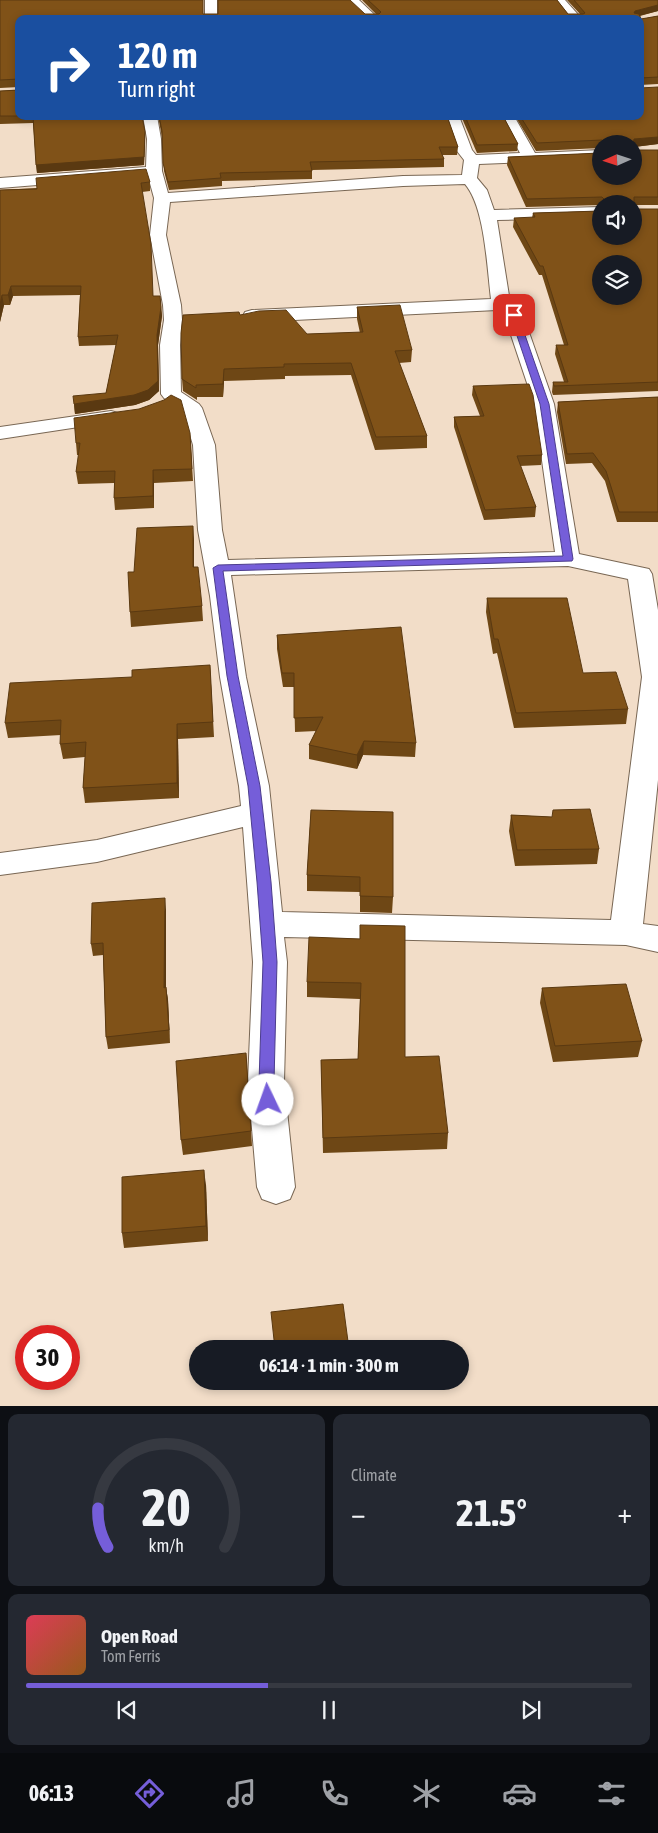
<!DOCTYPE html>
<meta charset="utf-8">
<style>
body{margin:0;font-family:"Asap Condensed",sans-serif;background:#242831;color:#f1f3f6;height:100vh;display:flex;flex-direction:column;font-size:19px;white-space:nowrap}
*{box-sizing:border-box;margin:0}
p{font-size:16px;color:#9ea1a6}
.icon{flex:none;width:28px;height:28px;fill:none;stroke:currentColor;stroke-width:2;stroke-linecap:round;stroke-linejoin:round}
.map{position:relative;height:1406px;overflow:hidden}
.side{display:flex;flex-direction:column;gap:8px;padding:8px;background:#0d0f14;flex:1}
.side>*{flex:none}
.banner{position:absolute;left:15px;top:15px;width:629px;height:105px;border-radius:10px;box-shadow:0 2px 8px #0003;background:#1a4fa0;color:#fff;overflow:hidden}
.needle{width:32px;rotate:267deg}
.fabs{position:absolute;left:592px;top:135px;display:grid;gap:10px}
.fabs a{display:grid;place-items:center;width:50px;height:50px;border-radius:50%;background:#171b24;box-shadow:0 2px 8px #0003;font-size:25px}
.speed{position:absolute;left:15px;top:1325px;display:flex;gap:10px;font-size:25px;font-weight:700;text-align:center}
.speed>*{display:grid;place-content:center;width:65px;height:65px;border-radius:50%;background:#171b24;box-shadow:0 2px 8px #0003;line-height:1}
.speed .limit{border:8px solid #d22;background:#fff;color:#111}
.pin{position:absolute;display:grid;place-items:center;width:42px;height:42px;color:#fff;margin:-21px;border-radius:10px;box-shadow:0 2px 8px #0006}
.me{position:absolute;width:55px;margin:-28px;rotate:357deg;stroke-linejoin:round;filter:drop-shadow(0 0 4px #0008)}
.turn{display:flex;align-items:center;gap:18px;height:105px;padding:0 20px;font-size:22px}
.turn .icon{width:65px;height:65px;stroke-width:2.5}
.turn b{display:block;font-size:35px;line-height:42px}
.big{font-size:38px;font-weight:700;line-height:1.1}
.side .widget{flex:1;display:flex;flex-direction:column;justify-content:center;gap:8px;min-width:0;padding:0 18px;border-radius:10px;background:#242831}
.side .dial{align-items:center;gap:0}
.dial svg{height:130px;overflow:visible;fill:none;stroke:#363941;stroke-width:7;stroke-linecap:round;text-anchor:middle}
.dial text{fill:#f1f3f6;stroke:none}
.song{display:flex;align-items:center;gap:15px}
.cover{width:60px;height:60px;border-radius:8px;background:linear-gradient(135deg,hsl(350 70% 55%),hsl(30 70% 35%))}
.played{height:5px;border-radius:2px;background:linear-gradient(90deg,#755ed9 40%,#363941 40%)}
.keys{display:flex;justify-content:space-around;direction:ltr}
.heat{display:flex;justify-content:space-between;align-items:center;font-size:28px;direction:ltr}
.side .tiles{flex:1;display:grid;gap:8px;grid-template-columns:1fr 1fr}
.widget:last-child{grid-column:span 2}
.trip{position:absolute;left:189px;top:1340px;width:280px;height:50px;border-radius:25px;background:#171b24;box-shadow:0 2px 8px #0003;font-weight:700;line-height:50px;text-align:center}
.tab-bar{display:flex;height:80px;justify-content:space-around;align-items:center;background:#090b0e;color:#9ea1a6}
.tab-bar .icon{width:35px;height:35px}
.tab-bar .current{color:#755ed9}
.tab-bar b{font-size:22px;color:#f1f3f6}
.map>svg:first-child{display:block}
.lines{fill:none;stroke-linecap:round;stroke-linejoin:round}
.street-casing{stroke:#796754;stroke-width:2}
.street{fill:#fff;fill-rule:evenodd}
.wall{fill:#6e4715}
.shaded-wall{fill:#5a3911}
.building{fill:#805218;stroke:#5a3911;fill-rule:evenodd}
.route{fill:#755ed9;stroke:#4c3d8d}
</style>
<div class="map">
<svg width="658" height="1406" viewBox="0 0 658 1406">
<rect width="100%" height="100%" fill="#f2ddc8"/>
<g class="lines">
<defs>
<g id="street">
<rect x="205" y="0" width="12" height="19"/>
<polygon points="346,0 359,0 379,19 366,19"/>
<polygon points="553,0 565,0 582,19 569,19"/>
<path d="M143,116H157L161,139L162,171L168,193L403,176L462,175L464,160L457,151L445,116H459L472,150L476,155L520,153L500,116H514L535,153L601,150V159L479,164L477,178L487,190L494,210L601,207V217L497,220L510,302L523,315L554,404L579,554L649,569L652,574L658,610V780L643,924L658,926V952L626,945L284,937L287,962L284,1082L295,1187L290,1199L276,1204L262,1199L257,1187L248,1082L253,962L243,827L97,862L0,875V853L97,840L241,806L239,786L220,677L210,596L198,530L193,445L183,411L164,398L161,394L160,345L164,320L163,305L150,235L154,198L148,176L0,188V178L146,167L147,139ZM465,184C485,207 487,268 491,299L252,310L245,312L243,316L245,320L252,322L497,310L505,317L534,404L555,552L228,560L222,530L215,445L202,408L199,404L181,392L180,345L182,320L181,305L166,235L170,202L403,186ZM568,566L628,579L642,677L611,920L282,912L269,786L246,677L231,575Z"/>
<polygon points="111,411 118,413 122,417 118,421 0,439 0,427"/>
</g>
</defs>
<use href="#street" class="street-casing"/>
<use href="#street" class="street"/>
</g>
<g class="wall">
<polygon points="0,0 204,14 376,14 362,0 557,0 568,14 580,14 567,0 658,0 658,11 640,16 641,19 658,16 658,84 640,85 640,19 19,19 19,87 0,88"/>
<polygon points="658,87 658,144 634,147 634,144 601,144 601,148 536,151 515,116 640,116"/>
<polygon points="19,90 19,116 142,116 145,139 144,165 37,173 33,123 0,124 0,91"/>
<polygon points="158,116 447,116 458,147 457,155 442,155 444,159 444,167 312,170 312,179 222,181 222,186 169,190 164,171 162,137"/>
<polygon points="461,116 503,116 518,144 517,151 477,153"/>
<polygon points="635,150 658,150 658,205 634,205 634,209 658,209 658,391 553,395 552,392 553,382 564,382 555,354 556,345 564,345 542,275 539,275 513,227 514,218 532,218 533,213 601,211 634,204 601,204 601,205 526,207 507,165 508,157 601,153"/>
<polygon points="150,182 150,191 142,192 153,296 160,296 162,316 158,345 159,391 149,400 135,405 75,414 74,404 106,393 116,345 79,346 78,337 80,295 13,296 10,305 4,305 0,322 0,190"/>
<polygon points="357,307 412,350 411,362 399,363 427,436 427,448 375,450 351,375 285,376 285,379 224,381 223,397 197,397 197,400 183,391 182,379 240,315 307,334 360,333 357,319"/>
<polygon points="473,386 542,455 541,465 520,466 536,507 535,517 484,520 454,427 454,417 480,416 472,395"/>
<polygon points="658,397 658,522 617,522 605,481 592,463 566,464 557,412 558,402"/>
<polygon points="190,433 193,481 154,483 154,508 115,510 114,498 114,483 78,484 76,472 79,455 77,455 76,443"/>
<polygon points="193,526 194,567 202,606 203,621 131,627 130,612 134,572"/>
<polygon points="487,598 628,709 626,724 514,728 497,653 493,654 486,612"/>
<polygon points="277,635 416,743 415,757 363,755 357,769 309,759 309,745 316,731 295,732 294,687 283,687 277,649"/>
<polygon points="210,665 214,737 178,739 179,798 85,803 83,788 85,757 63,759 60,744 61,735 8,738 5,723 132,677"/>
<polygon points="311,810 393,897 392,913 360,912 360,892 307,891 307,875"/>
<polygon points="511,815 552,817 599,849 597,864 515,866 509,831"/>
<polygon points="166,910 166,987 168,1000 170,1043 108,1049 106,1037 103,955 93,956 91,944"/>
<polygon points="360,939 405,1057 448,1133 447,1149 323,1153 321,1060 358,1059 360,999 307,997 307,982"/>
<polygon points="542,988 642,1041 638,1057 553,1062 540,1003"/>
<polygon points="246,1053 252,1146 183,1155 181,1140"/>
<polygon points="206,1185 208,1241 124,1248 122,1233"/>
</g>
<g class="shaded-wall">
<polygon points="658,5 658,11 634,17 634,13 635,11"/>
<polygon points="145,132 145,139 144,165 37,173 36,165"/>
<polygon points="658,137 658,144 634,147 634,139"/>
<polygon points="11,286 13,296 10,305 8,295"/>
<polygon points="2,295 4,305 0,322 0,305"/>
<polygon points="161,307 162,316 158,345 159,391 149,400 135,405 75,414 74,404 134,395 157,335"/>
<polygon points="224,369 224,381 223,397 223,384"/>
<polygon points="153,470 154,483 154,508 153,496"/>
<polygon points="193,526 194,540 194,582 193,567"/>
<polygon points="177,724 178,739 179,798 177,783"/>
<polygon points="364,741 363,755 357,769 357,755"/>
<polygon points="165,898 166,910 166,1000 164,988"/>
<polygon points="166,987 168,1000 170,1043 169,1030"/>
<polygon points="204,1170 206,1185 208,1241 206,1226"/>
</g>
<g class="building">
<polygon points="0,0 203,0 203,14 218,14 218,0 350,0 365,14 379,14 381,12 368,0 557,0 568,14 583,14 585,13 574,0 658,0 658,5 635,11 634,13 639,14 641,19 658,16 658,77 640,78 640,19 19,19 19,79 0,80"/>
<polygon points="658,87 658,137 634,139 633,144 604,144 604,142 602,140 537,143 520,116 640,116 640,88"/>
<polygon points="19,90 19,116 0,116 0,91"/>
<polygon points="33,116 142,116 145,132 144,157 36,165"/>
<polygon points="159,116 447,116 458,147 439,147 444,159 310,162 312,171 220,173 221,178 168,182 163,163 162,131"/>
<polygon points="465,116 503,116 518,144 477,145"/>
<path d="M634,149L635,150H658V197H634V209H658V382L554,386L553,382H568L556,345H568L543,266H540L514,218L535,217L533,213L601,211V236H634V204H604V199L602,197L527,199L508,157L601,153V176H634ZM601,264H634V296H601Z"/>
<polygon points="146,169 150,182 141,183 151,244 153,296 160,296 161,307 157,335 158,381 148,390 134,395 74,404 73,396 106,393 118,335 78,337 81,286 11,286 8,295 2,295 0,305 0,190 37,189 36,178"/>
<polygon points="400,305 412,350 395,351 427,436 376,437 351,363 284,364 284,367 224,369 223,384 196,385 196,388 182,379 181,333 183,315 239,312 240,315 259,311 286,310 307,334 363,332 357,307"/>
<polygon points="529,384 533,395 542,455 517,456 536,507 485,510 454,417 484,416 473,386"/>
<polygon points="171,395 181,400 190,433 192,469 153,470 153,496 114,498 115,471 76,472 80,443 76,443 74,418 139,409 164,400"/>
<polygon points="658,397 658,512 619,512 606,471 593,453 567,454 558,402"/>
<polygon points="193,526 193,567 198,567 202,606 130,612 128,572 134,572 137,528"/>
<polygon points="487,598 567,598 583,673 616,672 628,709 516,713 498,639 494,639"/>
<polygon points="401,627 416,743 364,741 357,755 309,745 323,717 294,718 294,673 282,673 277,635"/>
<polygon points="210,665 213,722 177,724 177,783 83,788 86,742 60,744 61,720 5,723 10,683 132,677 132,670"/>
<polygon points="590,809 599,849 517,850 511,815 552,817 553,810"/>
<polygon points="311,810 393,812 393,897 360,896 360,877 307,875"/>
<polygon points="165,898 164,988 166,987 169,1030 106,1037 103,943 91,944 92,903"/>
<polygon points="360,925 405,926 405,1057 439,1056 448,1133 323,1138 321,1060 358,1059 361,983 307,982 309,937 360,939"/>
<polygon points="626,984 642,1041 555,1046 542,988"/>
<polygon points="246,1053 251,1131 181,1140 176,1061"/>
<polygon points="204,1170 206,1226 122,1233 122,1177"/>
<polygon points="343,1304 349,1349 275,1349 271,1312"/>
</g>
<polygon class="route" points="511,313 518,315 549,404 573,559 572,561 223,571 238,676 260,786 271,882 277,962 274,1082 276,1100 273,1104 268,1106 263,1104 259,1082 263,962 257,882 248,786 227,676 213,568 218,565 563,556 540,404 510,315"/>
</svg>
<div class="fabs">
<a><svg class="needle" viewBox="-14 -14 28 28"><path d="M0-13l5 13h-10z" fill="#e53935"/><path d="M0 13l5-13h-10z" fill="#9ea1a6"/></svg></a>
<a><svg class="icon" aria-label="sound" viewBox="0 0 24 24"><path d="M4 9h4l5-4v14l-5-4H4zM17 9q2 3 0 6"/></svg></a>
<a><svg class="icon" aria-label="layers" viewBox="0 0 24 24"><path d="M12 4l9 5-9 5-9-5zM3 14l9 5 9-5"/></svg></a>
</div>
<div class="speed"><div class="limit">30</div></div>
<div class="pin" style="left:514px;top:315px;background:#d93025"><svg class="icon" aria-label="arrive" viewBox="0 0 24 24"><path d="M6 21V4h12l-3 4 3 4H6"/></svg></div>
<svg class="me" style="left:268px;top:1100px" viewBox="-20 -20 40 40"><circle r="19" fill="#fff"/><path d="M0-13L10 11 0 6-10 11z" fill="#755ed9"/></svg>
<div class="trip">06:14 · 1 min · 300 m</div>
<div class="banner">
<div class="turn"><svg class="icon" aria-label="right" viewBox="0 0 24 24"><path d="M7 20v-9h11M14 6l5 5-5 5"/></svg><div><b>120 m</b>Turn right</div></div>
</div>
</div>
<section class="side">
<div class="tiles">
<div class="widget dial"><svg viewBox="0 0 100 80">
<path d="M14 69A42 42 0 1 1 86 69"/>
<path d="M14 69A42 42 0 0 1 8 45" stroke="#755ed9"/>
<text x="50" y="56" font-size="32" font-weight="700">20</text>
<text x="50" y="72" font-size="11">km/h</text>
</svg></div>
<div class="widget"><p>Climate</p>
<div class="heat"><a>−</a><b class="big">21.5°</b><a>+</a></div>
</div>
<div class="widget">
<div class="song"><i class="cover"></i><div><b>Open Road</b><p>Tom Ferris</p></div></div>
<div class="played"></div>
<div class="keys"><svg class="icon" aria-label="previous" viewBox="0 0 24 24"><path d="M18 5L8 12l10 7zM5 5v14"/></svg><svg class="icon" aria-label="pause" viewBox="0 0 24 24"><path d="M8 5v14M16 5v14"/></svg><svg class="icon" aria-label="next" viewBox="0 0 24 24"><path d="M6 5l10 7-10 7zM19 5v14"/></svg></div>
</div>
</div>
</section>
<nav class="tab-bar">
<b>06:13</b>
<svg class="icon current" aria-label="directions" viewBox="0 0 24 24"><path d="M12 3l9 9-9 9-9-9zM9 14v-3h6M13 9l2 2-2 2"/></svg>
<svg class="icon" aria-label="music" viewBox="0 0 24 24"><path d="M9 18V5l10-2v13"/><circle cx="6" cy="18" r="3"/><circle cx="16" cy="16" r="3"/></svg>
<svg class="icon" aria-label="phone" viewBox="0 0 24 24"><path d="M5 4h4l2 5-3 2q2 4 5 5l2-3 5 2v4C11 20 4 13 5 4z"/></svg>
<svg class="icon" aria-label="climate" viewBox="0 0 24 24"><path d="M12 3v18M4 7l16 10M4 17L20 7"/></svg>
<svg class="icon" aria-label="car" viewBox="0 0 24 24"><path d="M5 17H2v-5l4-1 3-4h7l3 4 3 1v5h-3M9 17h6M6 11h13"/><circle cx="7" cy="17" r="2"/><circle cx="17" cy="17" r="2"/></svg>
<svg class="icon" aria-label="filters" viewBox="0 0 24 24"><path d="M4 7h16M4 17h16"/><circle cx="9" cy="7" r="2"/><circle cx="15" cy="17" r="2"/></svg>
</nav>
